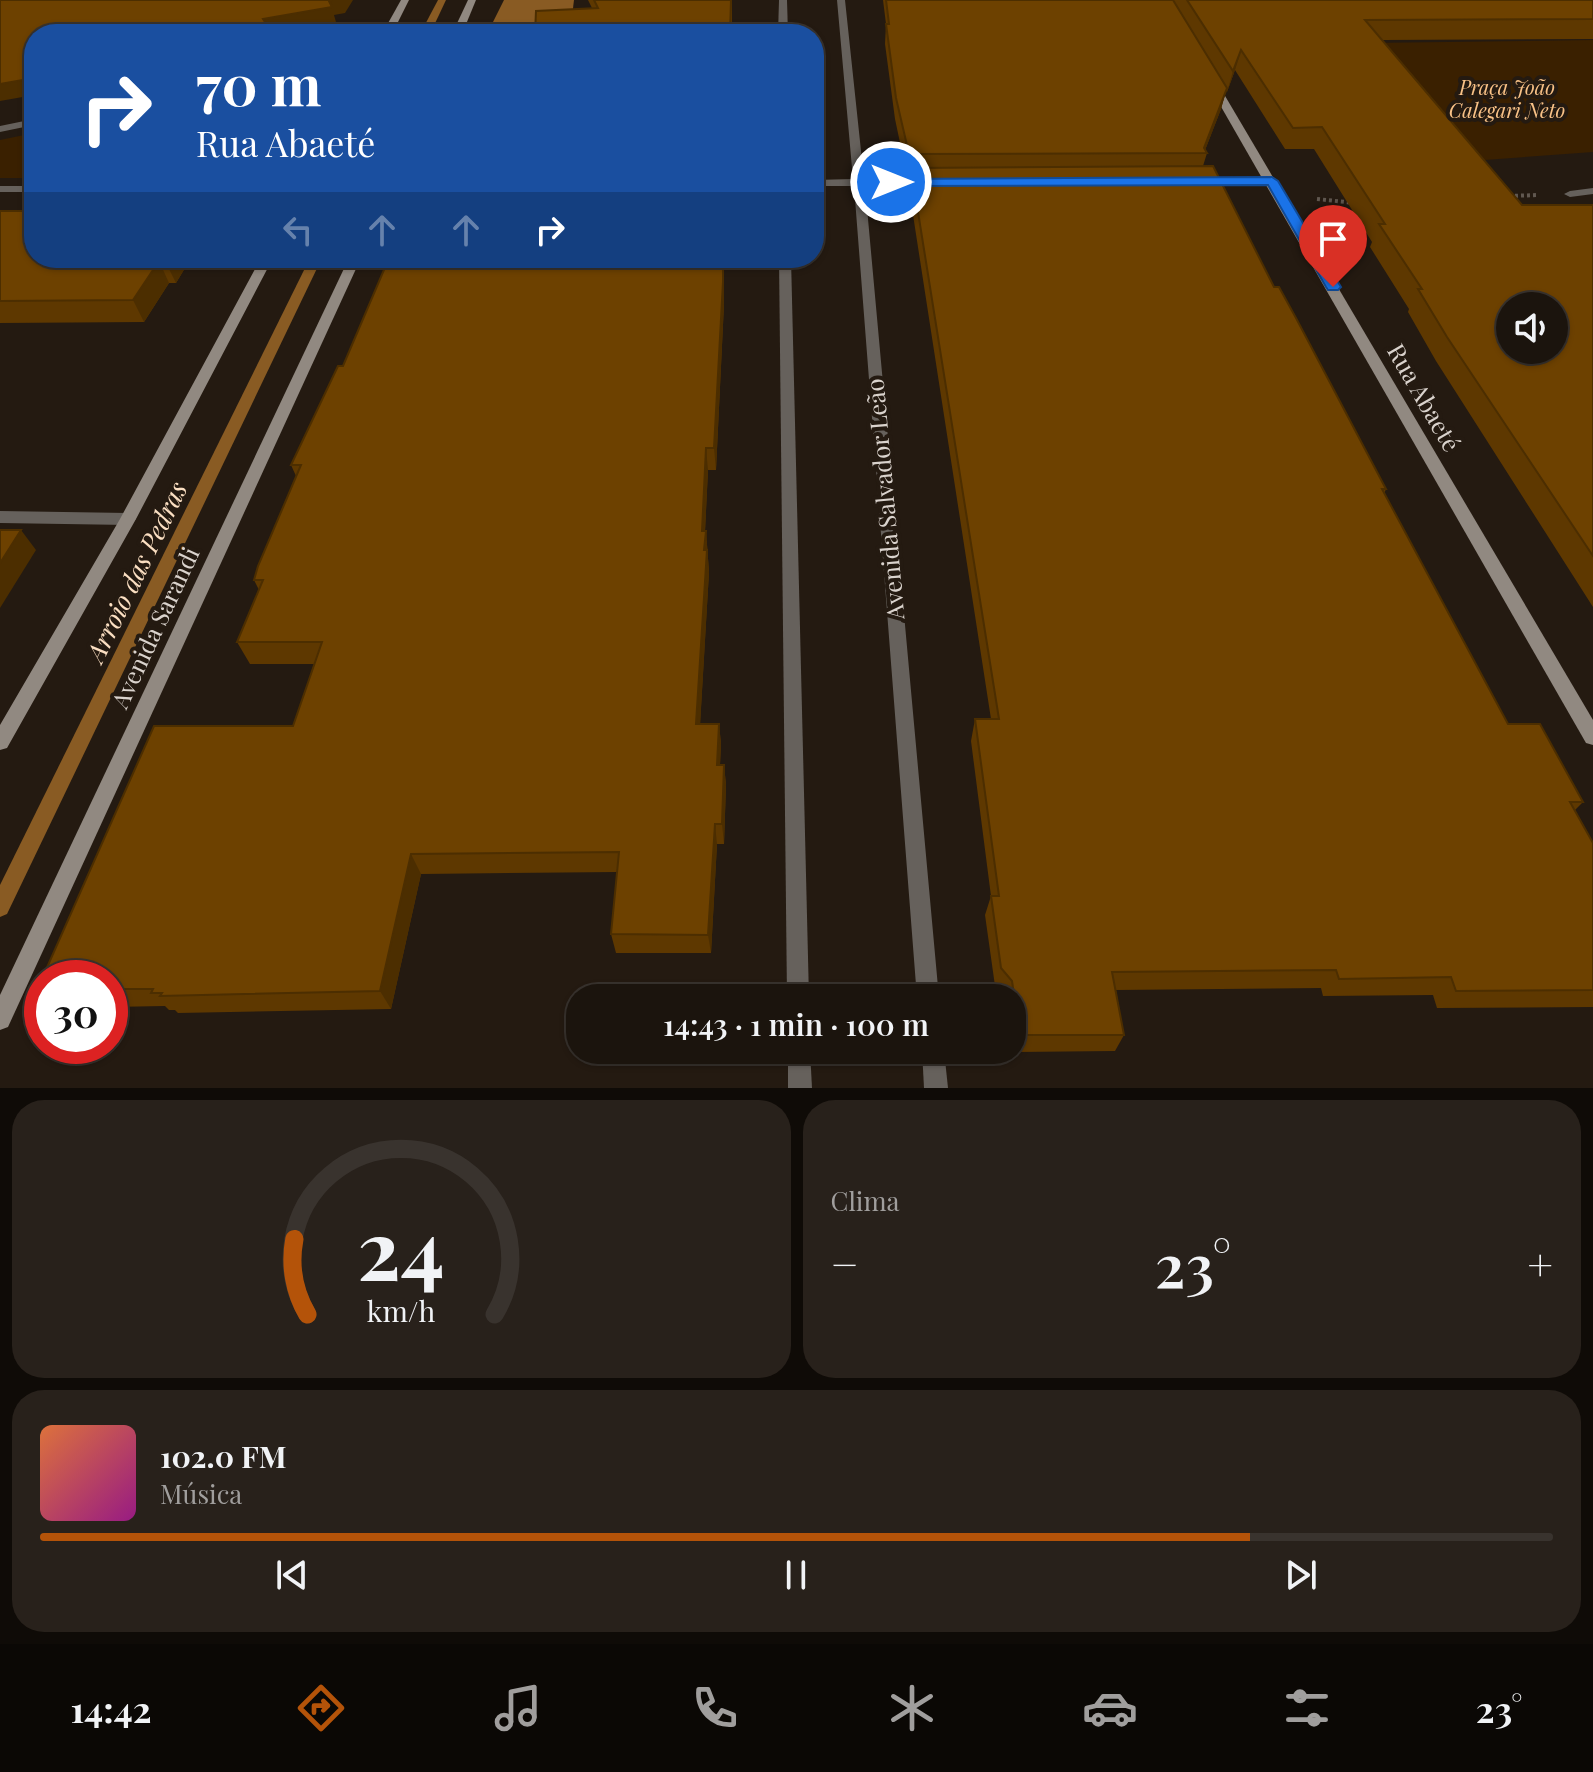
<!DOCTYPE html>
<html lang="pt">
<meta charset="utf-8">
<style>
body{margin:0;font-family:"Playfair Display",serif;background:#28211b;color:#f1f3f6;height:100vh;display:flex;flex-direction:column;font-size:30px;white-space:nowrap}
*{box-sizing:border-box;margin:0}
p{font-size:26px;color:#a09e9d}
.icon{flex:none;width:44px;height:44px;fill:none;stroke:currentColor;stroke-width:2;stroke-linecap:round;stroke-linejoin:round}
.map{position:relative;height:1088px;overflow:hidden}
.details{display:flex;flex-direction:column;gap:12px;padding:12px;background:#0f0b07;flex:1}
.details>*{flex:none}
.hud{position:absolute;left:24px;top:24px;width:800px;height:244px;border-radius:32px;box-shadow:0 2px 6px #0004,0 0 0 2px #39332e;background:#1a4fa0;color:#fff;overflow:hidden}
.controls{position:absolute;left:1496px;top:292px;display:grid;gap:16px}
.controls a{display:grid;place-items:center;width:72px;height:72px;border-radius:50%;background:#1b140d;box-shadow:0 2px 6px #0004,0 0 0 2px #39332e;font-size:40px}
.speed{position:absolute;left:24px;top:960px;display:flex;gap:16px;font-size:40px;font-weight:700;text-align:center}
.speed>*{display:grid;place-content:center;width:104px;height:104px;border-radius:50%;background:#1b140d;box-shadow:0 2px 6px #0004,0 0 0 2px #39332e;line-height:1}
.speed .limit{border:12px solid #d22;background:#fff;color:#111}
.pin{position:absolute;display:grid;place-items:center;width:68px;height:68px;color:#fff;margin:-82px -34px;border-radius:50% 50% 50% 0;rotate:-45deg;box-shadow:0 0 8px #0007}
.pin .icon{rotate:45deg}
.me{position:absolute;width:88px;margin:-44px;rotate:90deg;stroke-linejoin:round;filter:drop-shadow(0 0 6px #0008)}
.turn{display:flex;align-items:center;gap:28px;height:168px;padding:0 40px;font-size:36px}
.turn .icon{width:104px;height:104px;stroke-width:2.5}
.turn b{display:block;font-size:56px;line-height:68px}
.lanes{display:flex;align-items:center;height:76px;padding:0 40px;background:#0003;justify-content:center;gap:40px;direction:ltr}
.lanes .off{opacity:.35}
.big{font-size:60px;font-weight:600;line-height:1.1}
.details .tile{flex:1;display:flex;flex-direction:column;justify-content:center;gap:12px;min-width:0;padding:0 28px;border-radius:32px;background:#28211b}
.details .dial{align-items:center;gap:0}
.dial svg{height:208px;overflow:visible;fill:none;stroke:#39332e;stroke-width:7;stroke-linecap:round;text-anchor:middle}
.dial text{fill:#f1f3f6;stroke:none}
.song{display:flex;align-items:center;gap:24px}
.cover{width:96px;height:96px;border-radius:12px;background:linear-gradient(135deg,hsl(20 70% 55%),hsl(310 70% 35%))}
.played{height:8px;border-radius:4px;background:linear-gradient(90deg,#b45309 80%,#39332e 80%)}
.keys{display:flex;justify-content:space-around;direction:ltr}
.heat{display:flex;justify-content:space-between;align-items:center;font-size:44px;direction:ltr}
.details .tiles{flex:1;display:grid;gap:12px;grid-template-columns:1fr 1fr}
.tile:last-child{grid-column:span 2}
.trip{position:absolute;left:566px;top:984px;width:460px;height:80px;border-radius:32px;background:#1b140d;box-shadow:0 2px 6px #0004,0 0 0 2px #39332e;font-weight:600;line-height:80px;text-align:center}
.menu{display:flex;height:128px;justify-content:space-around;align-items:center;background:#0b0805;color:#a09e9d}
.menu .icon{width:56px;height:56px}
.menu .selected{color:#b45309}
.menu b{font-size:36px;color:#f1f3f6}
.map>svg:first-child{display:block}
.green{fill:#3a2000}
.water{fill:#895b23}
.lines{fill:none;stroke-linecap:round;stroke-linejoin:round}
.stream{fill:#895b23;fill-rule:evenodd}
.path{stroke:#615850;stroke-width:4;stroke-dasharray:3 3;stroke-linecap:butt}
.street{fill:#66615c;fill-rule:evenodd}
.secondary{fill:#918981;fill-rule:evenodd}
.wall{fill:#5e3800}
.shaded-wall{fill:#4c2e00}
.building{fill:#6d4100;stroke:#4c2e00;stroke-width:2;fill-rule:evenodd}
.route{fill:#1a73e8;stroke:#114b97;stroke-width:2}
.labels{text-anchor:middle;stroke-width:8;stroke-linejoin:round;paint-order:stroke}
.far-park-label{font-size:20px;font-style:italic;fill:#f9c287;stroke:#241a11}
.street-label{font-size:24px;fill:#dad3cd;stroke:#241a11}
.water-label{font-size:26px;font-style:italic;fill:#fbdfc2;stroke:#241a11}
</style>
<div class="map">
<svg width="1593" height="1088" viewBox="0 0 1593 1088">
<rect width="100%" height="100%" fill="#241a11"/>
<g class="green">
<polygon points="1593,40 1593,152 1471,161 1367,43"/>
<polygon points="34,133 34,178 0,178 0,140"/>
</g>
<polygon class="water" points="504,0 574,0 571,25 492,24"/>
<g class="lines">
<g class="stream">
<polygon points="438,0 446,0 430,34 420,34"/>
<polygon points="310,258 322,258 7,914 0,917 0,885"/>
</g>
<g class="path">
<polyline points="1509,196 1539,195"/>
<polyline points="1317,199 1355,203"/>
</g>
<g class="street">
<polygon points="779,0 787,0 788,34 778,34"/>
<polygon points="837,0 845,0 864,179 928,179 934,182 928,185 865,186 939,998 917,998 854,186 814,186 814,180 853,179"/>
<polygon points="34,119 34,125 0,132 0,126"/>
<polygon points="1200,178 1272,178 1278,181 1272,184 1196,183 1194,181"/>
<rect x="0" y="186" width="34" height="6"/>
<polygon points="1593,188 1593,194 1570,197 1564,194 1570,191"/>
<polygon points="779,258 791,258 809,998 787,998"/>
<polygon points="0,511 128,513 136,519 128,525 0,523"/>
<polygon points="788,1050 810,1050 812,1088 788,1088"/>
<polygon points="922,1050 944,1050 948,1088 924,1088"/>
</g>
<g class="secondary">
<polygon points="401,0 409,0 392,34 382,34"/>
<polygon points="468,0 476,0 462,34 452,34"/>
<polygon points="1209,82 1218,84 1593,720 1593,745 1586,743 1208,84"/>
<polygon points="261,258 273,258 136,519 7,748 0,750 0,725 120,519"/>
<polygon points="349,258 361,258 8,1027 0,1030 0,995"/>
</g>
</g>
<g class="wall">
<polygon points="588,0 732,0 732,34 535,34 592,8"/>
<polygon points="883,0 1593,0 1593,39 1382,40 1522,205 1593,205 1593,607 1436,361 1408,312 1409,309 1370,247 1372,242 1314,149 1285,149 1235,70 1227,92 1226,90 1221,109 1205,150 1207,153 1203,166 1274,287 1386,489 1384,494 1508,724 1583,802 1575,810 1593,843 1593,1007 1437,1008 1433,995 1323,996 1321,988 1116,990 1124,1035 1115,1051 1013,1052 1012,998 1005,998 995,986 985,915 991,896 971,741 975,719 991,719 909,189 910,176 907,176 895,119 885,44 886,24"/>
<polygon points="0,211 191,258 176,283 169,283 144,322 0,323"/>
<polygon points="389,258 724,258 724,304 716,470 708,470 705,531 706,531 709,572 700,724 719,724 721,744 720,765 724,765 726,785 724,844 717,844 711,953 616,953 611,934 617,872 421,874 391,1009 178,1013 175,1010 169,1010 165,1006 110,1007 110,978 42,978 42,995 37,990 154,726 293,726 314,664 250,664 237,642 259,590 254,580 258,566 296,476 291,465 338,366 343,366"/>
</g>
<g class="shaded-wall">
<polygon points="332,0 353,0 345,13 334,15 336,22 270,34 263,19"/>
<polygon points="1241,50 1235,70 1227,92 1233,71"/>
<polygon points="34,78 34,95 0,101 0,84"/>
<polygon points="1227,88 1221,109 1204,153 1203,153"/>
<polygon points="167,258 191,258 176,283 165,261"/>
<polygon points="723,258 724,258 724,304 716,470 714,448"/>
<polygon points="159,261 169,283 144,322 133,300"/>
<polygon points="706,448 708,470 704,553 702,531"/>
<polygon points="21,530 36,550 0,608 0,563"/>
<polygon points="706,531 709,572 699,744 696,724"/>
<polygon points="719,724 721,744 719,785 717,765"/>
<polygon points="724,765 726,785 724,844 722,824"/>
<polygon points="715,824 717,844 711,953 708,935"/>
<polygon points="411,854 421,874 391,1009 380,991"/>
</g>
<g class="building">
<polygon points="0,0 332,0 329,1 332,7 263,19 273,34 34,34 34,78 0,84"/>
<polygon points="594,0 731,0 730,34 535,34 536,11 598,8"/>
<polygon points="886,0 1173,0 1227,88 1204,148 1207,153 909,154 896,98 886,24 889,24"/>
<path d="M1187,0H1593V19L1365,20L1522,205H1593V556L1447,337L1418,289H1422L1379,224H1385L1322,127L1293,128L1241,50L1233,71ZM1510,306H1554V350H1510Z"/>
<polygon points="1213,166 1274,287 1279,287 1296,318 1386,489 1382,489 1508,724 1540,724 1583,802 1570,802 1593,843 1593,990 1456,991 1451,977 1339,979 1336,970 1112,972 1124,1035 1020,1035 1012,981 1001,968 991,896 999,896 975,719 999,719 911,168"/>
<polygon points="0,211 34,211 34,258 167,258 165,261 159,261 133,300 0,301"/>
<polygon points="389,258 723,258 723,282 714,448 706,448 702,531 706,531 704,550 707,550 696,724 719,724 717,765 724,765 722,824 715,824 708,935 611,934 619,852 411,854 380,991 160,996 162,993 151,993 153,989 110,989 110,978 42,978 42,990 37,990 154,726 293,726 322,642 237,642 263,580 254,580 258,566 301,465 291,465 338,366 343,366"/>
<polygon points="0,530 21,530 0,563"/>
</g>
<polygon class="route" points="1272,177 1278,181 1341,287 1338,290 1328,290 1326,287 1268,185 891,186 885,182 891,179"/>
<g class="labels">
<g class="far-park-label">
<text x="1507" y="95">Praça João<tspan x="1507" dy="23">Calegari Neto</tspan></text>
</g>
<g class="street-label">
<text transform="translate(1423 398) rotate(60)" y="8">Rua Abaeté</text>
<text transform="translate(886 499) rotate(-95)" y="8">Avenida Salvador Leão</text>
<text transform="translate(156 628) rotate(-65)" y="8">Avenida Sarandi</text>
</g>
<g class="water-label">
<text transform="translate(137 572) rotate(-64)" y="9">Arroio das Pedras</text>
</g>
</g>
</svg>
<div class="controls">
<a><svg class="icon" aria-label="sound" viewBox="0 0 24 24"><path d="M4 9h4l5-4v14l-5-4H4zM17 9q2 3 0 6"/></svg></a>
</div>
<div class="speed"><div class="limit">30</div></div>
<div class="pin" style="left:1333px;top:287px;background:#d93025"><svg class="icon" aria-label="arrive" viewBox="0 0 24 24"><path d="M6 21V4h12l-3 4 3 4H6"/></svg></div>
<svg class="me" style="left:891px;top:182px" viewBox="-20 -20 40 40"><circle r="17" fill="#1a73e8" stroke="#fff" stroke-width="3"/><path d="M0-11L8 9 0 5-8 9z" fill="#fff"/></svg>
<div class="trip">14:43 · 1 min · 100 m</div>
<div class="hud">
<div class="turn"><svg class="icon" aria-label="right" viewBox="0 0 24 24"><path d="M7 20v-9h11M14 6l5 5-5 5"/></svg><div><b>70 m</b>Rua Abaeté</div></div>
<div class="lanes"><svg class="icon off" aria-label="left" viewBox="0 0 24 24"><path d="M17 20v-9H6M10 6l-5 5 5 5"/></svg><svg class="icon off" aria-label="ahead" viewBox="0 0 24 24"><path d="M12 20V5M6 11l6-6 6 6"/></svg><svg class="icon off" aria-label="ahead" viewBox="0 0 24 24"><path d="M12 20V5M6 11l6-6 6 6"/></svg><svg class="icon" aria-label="right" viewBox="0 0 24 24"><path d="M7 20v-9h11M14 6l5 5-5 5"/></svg></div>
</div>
</div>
<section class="details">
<div class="tiles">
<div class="tile dial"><svg viewBox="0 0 100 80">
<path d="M14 69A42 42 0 1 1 86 69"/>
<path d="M14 69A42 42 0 0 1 9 40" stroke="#b45309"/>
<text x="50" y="56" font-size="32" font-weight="700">24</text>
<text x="50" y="72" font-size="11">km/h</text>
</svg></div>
<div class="tile"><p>Clima</p>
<div class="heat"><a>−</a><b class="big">23°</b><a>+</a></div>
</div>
<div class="tile">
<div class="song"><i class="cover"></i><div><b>102.0 FM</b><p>Música</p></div></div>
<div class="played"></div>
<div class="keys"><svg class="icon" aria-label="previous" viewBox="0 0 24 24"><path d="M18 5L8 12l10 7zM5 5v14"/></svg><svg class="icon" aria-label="pause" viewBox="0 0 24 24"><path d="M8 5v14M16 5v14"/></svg><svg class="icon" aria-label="next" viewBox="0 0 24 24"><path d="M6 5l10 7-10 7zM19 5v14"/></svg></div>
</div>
</div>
</section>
<nav class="menu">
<b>14:42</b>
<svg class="icon selected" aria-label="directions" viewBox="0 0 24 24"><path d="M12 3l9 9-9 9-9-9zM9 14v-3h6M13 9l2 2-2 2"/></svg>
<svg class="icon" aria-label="music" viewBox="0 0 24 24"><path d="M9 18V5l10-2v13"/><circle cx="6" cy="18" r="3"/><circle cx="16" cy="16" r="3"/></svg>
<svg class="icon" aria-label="phone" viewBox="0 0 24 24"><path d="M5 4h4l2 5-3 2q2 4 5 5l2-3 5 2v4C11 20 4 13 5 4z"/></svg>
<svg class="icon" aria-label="climate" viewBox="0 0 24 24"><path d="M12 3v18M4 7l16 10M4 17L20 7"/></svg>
<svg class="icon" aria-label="car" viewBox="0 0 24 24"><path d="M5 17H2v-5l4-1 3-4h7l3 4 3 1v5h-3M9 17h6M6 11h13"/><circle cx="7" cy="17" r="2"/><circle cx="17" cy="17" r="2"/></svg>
<svg class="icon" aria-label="filters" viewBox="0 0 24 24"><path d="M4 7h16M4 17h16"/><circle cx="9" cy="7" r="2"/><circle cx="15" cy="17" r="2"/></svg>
<b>23°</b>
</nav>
